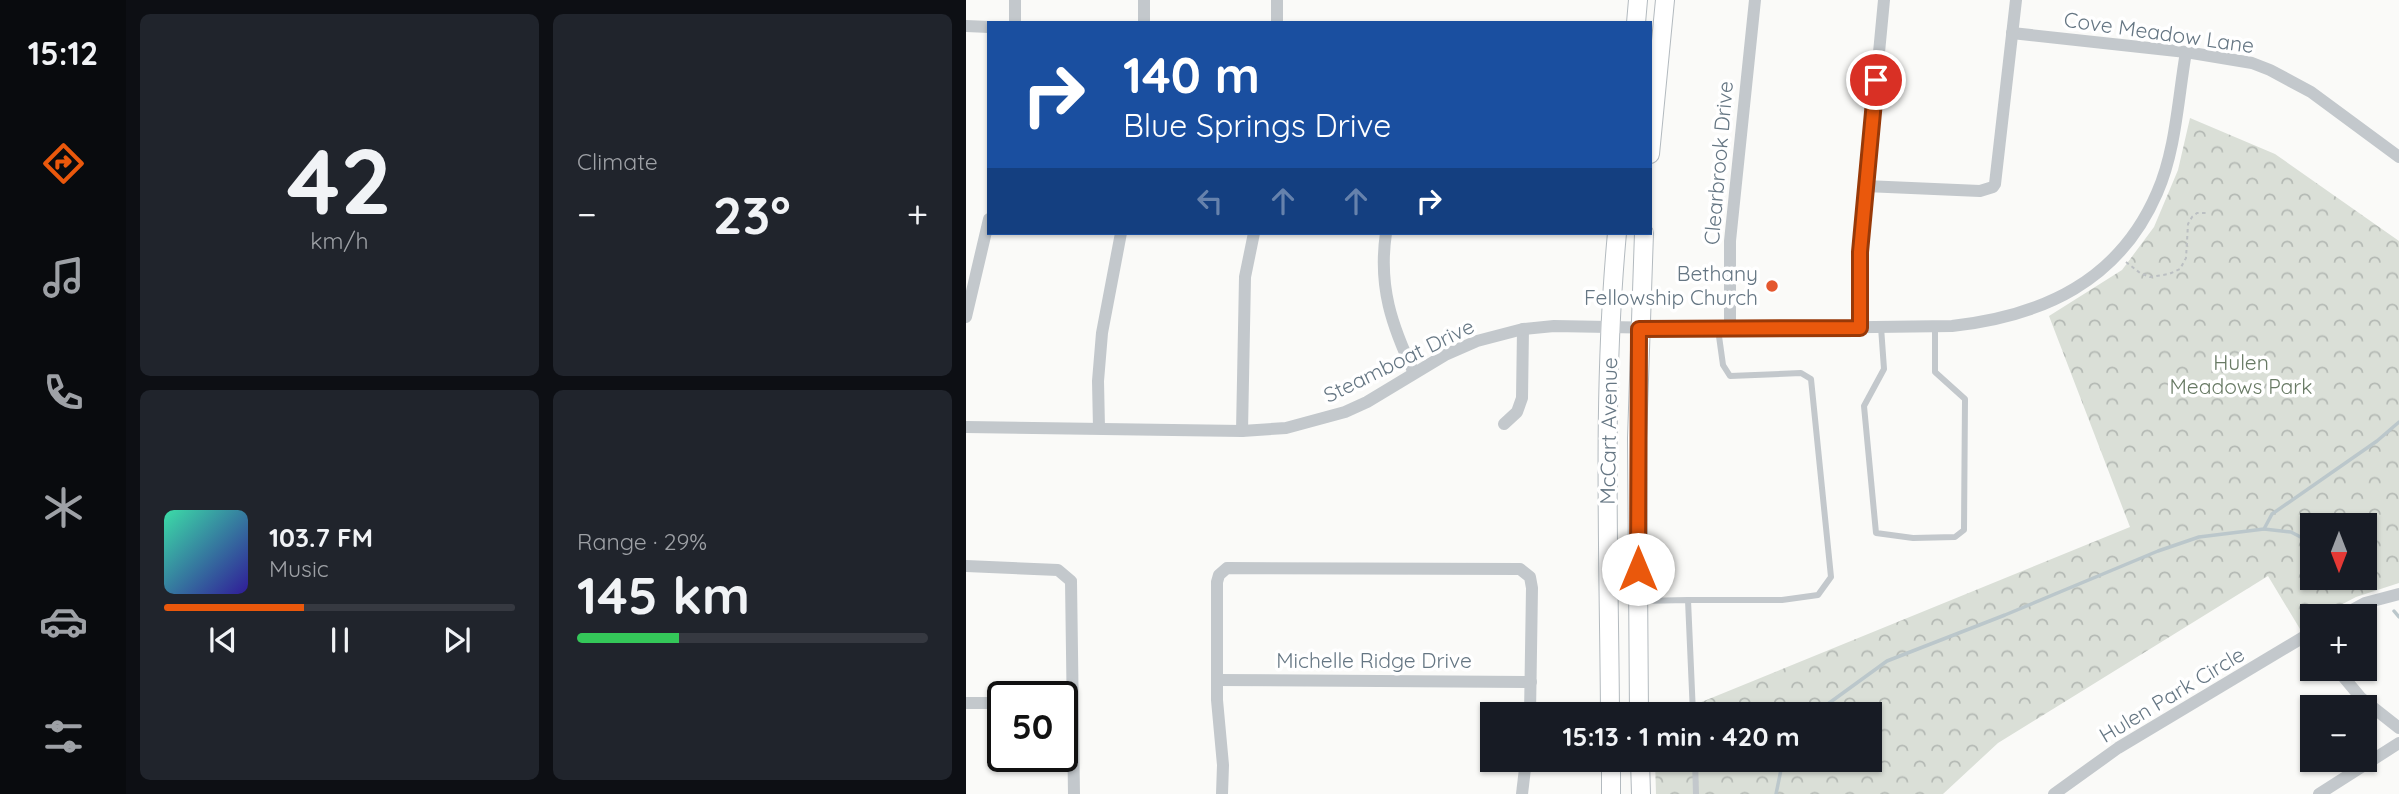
<!DOCTYPE html>
<meta charset="utf-8">
<style>
body{margin:0;font-family:Quicksand,sans-serif;background:#20242c;color:#f1f3f6;height:100vh;display:flex;flex-direction:column;font-size:26px;white-space:nowrap}
*{box-sizing:border-box;margin:0}
p{font-size:23px;color:#9ea1a6}
.icon{flex:none;width:38px;height:38px;fill:none;stroke:currentColor;stroke-width:2;stroke-linecap:round;stroke-linejoin:round}
.map{position:relative;flex:1;overflow:hidden}
.side{display:flex;flex-direction:column;gap:14px;padding:14px;background:#0d0f14;width:840px}
.side>*{flex:none}
.guide{position:absolute;left:21px;top:21px;width:665px;height:214px;border-radius:0px;box-shadow:0 2px 5px #0004;background:#1a4fa0;color:#fff;overflow:hidden}
.needle{width:46px;rotate:180deg}
.fabs{position:absolute;left:1334px;top:513px;display:grid;gap:14px}
.fabs a{display:grid;place-items:center;width:77px;height:77px;border-radius:0px;background:#171b24;box-shadow:0 2px 5px #0004;font-size:35px}
.speed{position:absolute;left:21px;top:681px;display:flex;gap:14px;font-size:35px;font-weight:700;text-align:center}
.speed>*{display:grid;place-content:center;width:91px;height:91px;border-radius:50%;background:#171b24;box-shadow:0 2px 5px #0004;line-height:1}
.speed .limit{border:4px solid #111;border-radius:10px;background:#fff;color:#111}
.pin{position:absolute;display:grid;place-items:center;width:60px;height:60px;color:#fff;margin:-30px;border:4px solid #fff;border-radius:50%;box-shadow:0 2px 7px #0007}
.me{position:absolute;width:77px;margin:-38px;rotate:0deg;stroke-linejoin:round;filter:drop-shadow(0 0 5px #0008)}
.turn{display:flex;align-items:center;gap:24px;height:147px;padding:0 21px;font-size:32px}
.turn .icon{width:91px;height:91px;stroke-width:2.5}
.turn b{display:block;font-size:49px;line-height:60px}
.lanes{display:flex;align-items:center;height:66px;padding:0 21px;background:#0003;justify-content:center;gap:35px;direction:ltr}
.lanes .off{opacity:.35}
.big{font-size:52px;font-weight:700;line-height:1.1}
.side .card{flex:1;display:flex;flex-direction:column;justify-content:center;gap:10px;min-width:0;padding:0 24px;border-radius:10px;background:#20242c}
.side .dial{align-items:center;gap:0}
.dial b{font-size:91px;line-height:1}
.song{display:flex;align-items:center;gap:21px}
.cover{width:84px;height:84px;border-radius:10px;background:linear-gradient(135deg,hsl(160 70% 55%),hsl(250 70% 35%))}
.played{height:7px;border-radius:4px;background:linear-gradient(90deg,#ea580c 40%,#363941 40%)}
.keys{display:flex;justify-content:space-around;direction:ltr}
.heat{display:flex;justify-content:space-between;align-items:center;font-size:38px;direction:ltr}
.charge{height:10px;border-radius:5px;background:linear-gradient(90deg,#34c759 29%,#363941 0)}
.side .tiles{flex:1;display:grid;gap:14px;grid-template-columns:repeat(2,1fr)}
.trip{position:absolute;left:514px;top:702px;width:402px;height:70px;border-radius:0px;background:#171b24;box-shadow:0 2px 5px #0004;font-weight:700;line-height:70px;text-align:center}
main{display:flex;flex:1;min-height:0}
.menu{display:flex;flex-direction:column;width:126px;justify-content:space-around;align-items:center;background:#090b0e;color:#9ea1a6}
.menu .icon{width:49px;height:49px}
.menu .active{color:#ea580c}
.menu b{font-size:32px;color:#f1f3f6}
.map>svg:first-child{display:block}
.park{fill:url(#park-crowns);fill-rule:evenodd}
.lines{fill:none;stroke-linecap:round;stroke-linejoin:round}
.stream{stroke:#bbc7cb;stroke-width:3.5}
.secondary-casing{stroke:#b3babf;stroke-width:20}
.path{stroke:#bbbfc2;stroke-width:2;stroke-dasharray:3.5 3.5;stroke-linecap:butt}
.service{stroke:#c3c8cc;stroke-width:6}
.minor{stroke:#c3c8cc;stroke-width:12}
.secondary{stroke:#fff;stroke-width:18}
.route-casing{stroke:#983908;stroke-width:18}
.route{stroke:#ea580c;stroke-width:12}
.poi-dot{fill:#e4572e;stroke:#fff;stroke-width:2.5}
.labels{text-anchor:middle;stroke-width:7;stroke-linejoin:round;paint-order:stroke}
.street-label{font-size:21px;fill:#657683;stroke:#fff}
.poi-label{font-size:21px;fill:#657683;stroke:#fff;text-anchor:end}
.park-label{font-size:21px;fill:#687a64;stroke:#fff}
</style>
<main>
<nav class="menu">
<b>15:12</b>
<svg class="icon active" aria-label="directions" viewBox="0 0 24 24"><path d="M12 3l9 9-9 9-9-9zM9 14v-3h6M13 9l2 2-2 2"/></svg>
<svg class="icon" aria-label="music" viewBox="0 0 24 24"><path d="M9 18V5l10-2v13"/><circle cx="6" cy="18" r="3"/><circle cx="16" cy="16" r="3"/></svg>
<svg class="icon" aria-label="phone" viewBox="0 0 24 24"><path d="M5 4h4l2 5-3 2q2 4 5 5l2-3 5 2v4C11 20 4 13 5 4z"/></svg>
<svg class="icon" aria-label="climate" viewBox="0 0 24 24"><path d="M12 3v18M4 7l16 10M4 17L20 7"/></svg>
<svg class="icon" aria-label="car" viewBox="0 0 24 24"><path d="M5 17H2v-5l4-1 3-4h7l3 4 3 1v5h-3M9 17h6M6 11h13"/><circle cx="7" cy="17" r="2"/><circle cx="17" cy="17" r="2"/></svg>
<svg class="icon" aria-label="filters" viewBox="0 0 24 24"><path d="M4 7h16M4 17h16"/><circle cx="9" cy="7" r="2"/><circle cx="15" cy="17" r="2"/></svg>
</nav>
<section class="side">
<div class="tiles">
<div class="card dial"><b>42</b><p>km/h</p></div>
<div class="card"><p>Climate</p>
<div class="heat"><a>−</a><b class="big">23°</b><a>+</a></div>
</div>
<div class="card">
<div class="song"><i class="cover"></i><div><b>103.7 FM</b><p>Music</p></div></div>
<div class="played"></div>
<div class="keys"><svg class="icon" aria-label="previous" viewBox="0 0 24 24"><path d="M18 5L8 12l10 7zM5 5v14"/></svg><svg class="icon" aria-label="pause" viewBox="0 0 24 24"><path d="M8 5v14M16 5v14"/></svg><svg class="icon" aria-label="next" viewBox="0 0 24 24"><path d="M6 5l10 7-10 7zM19 5v14"/></svg></div>
</div>
<div class="card"><p>Range · 29%</p><b class="big">145 km</b><div class="charge"></div></div>
</div>
</section>
<div class="map">
<svg width="1433" height="794" viewBox="0 0 1433 794">
<defs>
<pattern id="park-crowns" width="20" height="18" patternUnits="userSpaceOnUse" patternTransform="scale(1.75)"><rect width="20" height="18" fill="#dadfd7"/><path d="M2 6a3 3 0 1 1 6 0M12 15a3 3 0 1 1 6 0" fill="none" stroke="#b4b9b4"/></pattern>
</defs>
<rect width="100%" height="100%" fill="#fafaf8"/>
<path class="park" d="M1224,118L1309,154L1433,241V583L1390,597L1354,616H1346V621L1334,629L1302,576L1032,743L977,794H690L689,760H905V714H706L1164,527L1083,316L1156,270L1188,227L1212,170ZM1346,525H1398V578H1346Z"/>
<g class="lines">
<g class="stream">
<polyline points="1298,529 1325,532 1346,543"/>
<polyline points="1398,575 1404,583"/>
<polyline points="1428,611 1433,617"/>
<polyline points="848,714 921,661 1039,615 1192,551 1233,537 1298,529 1306,514 1411,441 1433,422"/>
<polyline points="810,794 817,760"/>
</g>
<defs>
<g id="secondary">
<polyline points="670,23 672,0"/>
<polyline points="684,154 699,0"/>
<path d="M644,714C643,554 636,393 651,233"/>
<polyline points="673,714 671,438 678,233"/>
<polyline points="645,760 645,794"/>
<polyline points="674,760 675,794"/>
</g>
</defs>
<use href="#secondary" class="secondary-casing"/>
<polyline class="path" points="1160,262 1174,273 1184,277 1203,274 1214,269 1220,258 1222,224 1226,217 1231,213 1242,213"/>
<g class="service">
<polyline points="915,327 918,369 898,406 910,533 947,538 989,537 998,530 999,399 969,372 969,326"/>
<polyline points="722,600 816,600 852,595 865,577 845,379 835,373 764,376 757,365 752,329"/>
<polyline points="673,601 722,600 727,714"/>
<polyline points="729,760 730,794"/>
</g>
<g class="minor">
<polyline points="49,0 49,23"/>
<polyline points="311,0 311,23"/>
<polyline points="178,23 178,0"/>
<polyline points="0,26 23,27"/>
<polyline points="1046,33 1220,52 1286,63 1304,70 1345,92 1433,157"/>
<polyline points="899,186 1014,191 1027,187 1029,184 1050,0"/>
<path d="M420,233C412,287 426,326 448,373"/>
<polyline points="0,317 23,219"/>
<polyline points="894,328 894,252 918,0"/>
<polyline points="764,329 764,241 789,0"/>
<polyline points="538,424 551,412 556,398 557,329"/>
<path d="M0,427L276,431L320,428L379,412L401,402L479,355L511,341L557,329L588,326L752,329L986,326C1077,316 1153,281 1191,193C1210,150 1212,98 1220,52"/>
<polyline points="133,428 132,381 136,333 155,233"/>
<polyline points="276,431 279,277 288,233"/>
<polyline points="0,566 92,570 105,581 108,794"/>
<polyline points="1375,616 1399,603 1433,594"/>
<polyline points="1370,668 1395,698 1433,728"/>
<polyline points="251,680 565,682"/>
<polyline points="0,703 37,703"/>
<polyline points="256,794 257,765 251,700 251,582 253,575 261,568 554,569 564,577 566,588 564,714"/>
<polyline points="556,794 560,760"/>
<polyline points="1088,794 1152,748 1346,632"/>
<polyline points="1353,794 1433,743"/>
</g>
<use href="#secondary" class="secondary"/>
</g>
<g class="lines">
<defs>
<polyline id="route" points="672,569 673,329 894,328 894,252 910,80"/>
</defs>
<use href="#route" class="route-casing"/>
<use href="#route" class="route"/>
</g>
<circle class="poi-dot" cx="806" cy="286" r="7"/>
<g class="labels">
<g class="street-label">
<text transform="translate(1193 33) rotate(8)" y="7">Cove Meadow Lane</text>
<text transform="translate(753 163) rotate(-85)" y="7">Clearbrook Drive</text>
<text transform="translate(433 361) rotate(-26)" y="7">Steamboat Drive</text>
<text transform="translate(643 431) rotate(-89)" y="7">McCart Avenue</text>
<text x="408" y="668">Michelle Ridge Drive</text>
<text transform="translate(1206 695) rotate(-31)" y="7">Hulen Park Circle</text>
</g>
<g class="poi-label">
<text x="792" y="281">Bethany<tspan x="792" dy="24">Fellowship Church</tspan></text>
</g>
<g class="park-label">
<text x="1275" y="370">Hulen<tspan x="1275" dy="24">Meadows Park</tspan></text>
</g>
</g>
</svg>
<div class="fabs">
<a><svg class="needle" viewBox="-14 -14 28 28"><path d="M0-13l5 13h-10z" fill="#e53935"/><path d="M0 13l5-13h-10z" fill="#9ea1a6"/></svg></a>
<a>+</a>
<a>−</a>
</div>
<div class="speed"><div class="limit">50</div></div>
<div class="pin" style="left:910px;top:80px;background:#d93025"><svg class="icon" aria-label="arrive" viewBox="0 0 24 24"><path d="M6 21V4h12l-3 4 3 4H6"/></svg></div>
<svg class="me" style="left:672px;top:569px" viewBox="-20 -20 40 40"><circle r="19" fill="#fff"/><path d="M0-13L10 11 0 6-10 11z" fill="#ea580c"/></svg>
<div class="trip">15:13 · 1 min · 420 m</div>
<div class="guide">
<div class="turn"><svg class="icon" aria-label="right" viewBox="0 0 24 24"><path d="M7 20v-9h11M14 6l5 5-5 5"/></svg><div><b>140 m</b>Blue Springs Drive</div></div>
<div class="lanes"><svg class="icon off" aria-label="left" viewBox="0 0 24 24"><path d="M17 20v-9H6M10 6l-5 5 5 5"/></svg><svg class="icon off" aria-label="ahead" viewBox="0 0 24 24"><path d="M12 20V5M6 11l6-6 6 6"/></svg><svg class="icon off" aria-label="ahead" viewBox="0 0 24 24"><path d="M12 20V5M6 11l6-6 6 6"/></svg><svg class="icon" aria-label="right" viewBox="0 0 24 24"><path d="M7 20v-9h11M14 6l5 5-5 5"/></svg></div>
</div>
</div>
</main>
